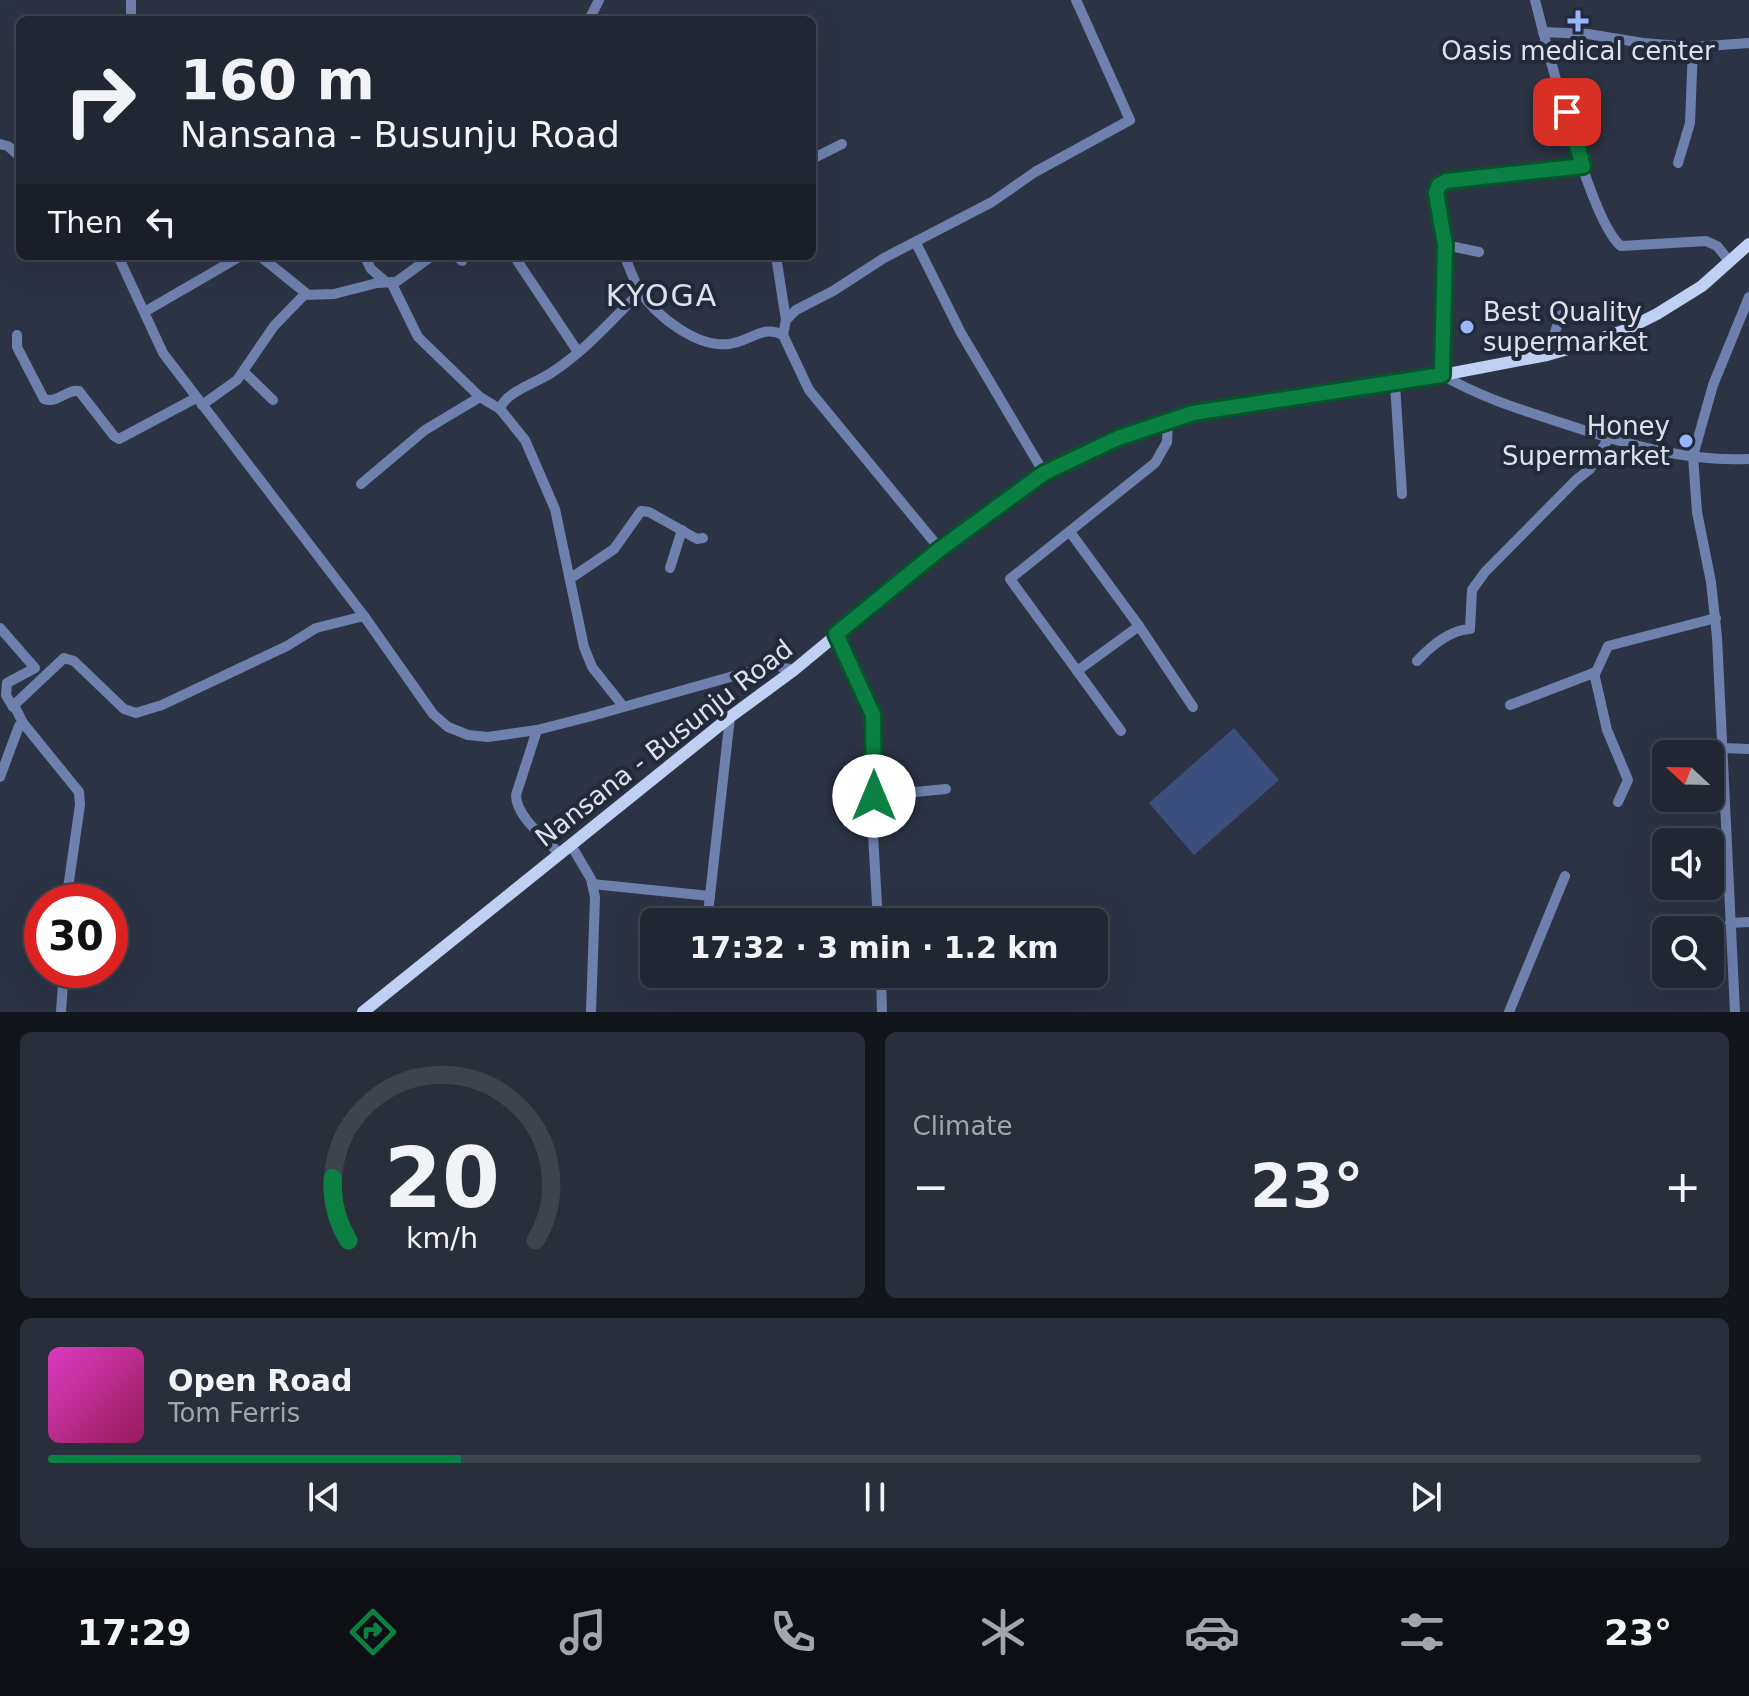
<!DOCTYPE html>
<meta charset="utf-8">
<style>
body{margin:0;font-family:"DejaVu Sans",sans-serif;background:#292e3b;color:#f1f3f6;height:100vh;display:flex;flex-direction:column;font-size:30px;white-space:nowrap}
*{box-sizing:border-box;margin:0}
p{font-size:26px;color:#a2a5ac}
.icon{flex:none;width:44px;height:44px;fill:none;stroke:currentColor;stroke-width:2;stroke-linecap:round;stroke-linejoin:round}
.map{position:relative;height:1012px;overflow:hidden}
.side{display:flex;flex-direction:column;gap:20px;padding:20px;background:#12151c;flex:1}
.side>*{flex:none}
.hud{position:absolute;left:16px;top:16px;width:800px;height:244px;border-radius:12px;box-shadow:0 8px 32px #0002,0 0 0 2px #3e434e;background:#212633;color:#f1f3f6;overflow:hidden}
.needle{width:52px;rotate:292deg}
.controls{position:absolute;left:1652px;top:740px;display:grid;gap:16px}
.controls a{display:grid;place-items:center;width:72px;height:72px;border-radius:12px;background:#212633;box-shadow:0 8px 32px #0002,0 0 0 2px #3e434e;font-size:40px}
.speed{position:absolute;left:24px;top:884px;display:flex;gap:16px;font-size:40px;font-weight:700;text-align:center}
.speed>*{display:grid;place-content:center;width:104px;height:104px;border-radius:50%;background:#212633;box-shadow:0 8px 32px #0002,0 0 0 2px #3e434e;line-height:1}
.speed .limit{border:12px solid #d22;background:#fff;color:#111}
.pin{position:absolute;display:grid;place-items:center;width:68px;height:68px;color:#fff;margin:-34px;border-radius:16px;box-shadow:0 4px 12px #0006}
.me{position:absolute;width:88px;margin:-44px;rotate:0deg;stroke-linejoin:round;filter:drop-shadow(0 0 6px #0008)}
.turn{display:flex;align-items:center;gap:28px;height:168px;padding:0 32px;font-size:36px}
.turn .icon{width:104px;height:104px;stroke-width:2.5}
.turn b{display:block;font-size:56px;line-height:68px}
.then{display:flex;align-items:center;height:76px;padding:0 32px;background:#0003;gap:16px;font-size:30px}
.big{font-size:60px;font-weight:700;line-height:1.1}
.side .card{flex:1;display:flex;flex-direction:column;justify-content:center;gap:12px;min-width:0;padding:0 28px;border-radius:12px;background:#292e3b}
.side .dial{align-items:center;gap:0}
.dial svg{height:208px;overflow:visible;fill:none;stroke:#3e434e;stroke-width:7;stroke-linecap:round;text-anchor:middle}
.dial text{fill:#f1f3f6;stroke:none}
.song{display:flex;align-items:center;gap:24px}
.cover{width:96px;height:96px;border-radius:12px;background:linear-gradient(135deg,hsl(310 70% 55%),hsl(330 70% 35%))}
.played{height:8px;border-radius:4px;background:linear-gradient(90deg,#0b8043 25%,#3e434e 25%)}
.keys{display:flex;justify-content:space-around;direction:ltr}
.heat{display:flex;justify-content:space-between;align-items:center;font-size:44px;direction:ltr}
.side .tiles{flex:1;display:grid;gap:20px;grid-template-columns:1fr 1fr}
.card:last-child{grid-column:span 2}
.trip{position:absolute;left:640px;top:908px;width:468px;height:80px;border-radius:12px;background:#212633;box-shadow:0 8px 32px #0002,0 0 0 2px #3e434e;font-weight:700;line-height:80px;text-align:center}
.tabs{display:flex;height:128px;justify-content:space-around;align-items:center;background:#0d0f14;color:#a2a5ac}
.tabs .icon{width:56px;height:56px}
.tabs .current{color:#0b8043}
.tabs b{font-size:36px;color:#f1f3f6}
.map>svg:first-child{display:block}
.green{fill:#3c4e7d}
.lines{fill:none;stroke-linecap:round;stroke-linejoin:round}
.minor{stroke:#6e81ae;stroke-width:10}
.major{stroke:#bfd0f4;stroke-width:12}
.route-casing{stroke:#07532c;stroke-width:20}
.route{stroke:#0b8043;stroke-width:14}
.poi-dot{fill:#98b6fd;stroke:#222939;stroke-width:3}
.labels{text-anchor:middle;stroke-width:8;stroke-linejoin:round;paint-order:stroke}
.poi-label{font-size:26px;fill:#dde1ec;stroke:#222939}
.street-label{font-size:26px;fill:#dde1ec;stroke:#222939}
.quarter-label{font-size:30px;letter-spacing:2px;fill:#dde1ec;stroke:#222939}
</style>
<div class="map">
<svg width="1749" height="1012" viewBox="0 0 1749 1012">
<rect width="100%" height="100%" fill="#2c3344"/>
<polygon class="green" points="1234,728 1279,780 1194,855 1149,803"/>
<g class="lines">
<g class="minor">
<polyline points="131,0 131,20"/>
<path d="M1535,0C1547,47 1590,222 1621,246L1706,241L1717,246L1730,262"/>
<polyline points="589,20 599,0"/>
<polyline points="1543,32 1588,34 1643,43 1693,47 1749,43"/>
<polyline points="0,144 8,146 20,157"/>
<polyline points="812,159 842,144"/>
<polyline points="1678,163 1690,123 1693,47"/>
<path d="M1583,166L1446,181L1439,185L1436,193L1445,245L1442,375C1484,399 1522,410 1568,425C1626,444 1687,462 1749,459"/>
<polyline points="916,243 961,333 1044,473"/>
<polyline points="1445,245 1479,252"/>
<polyline points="118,256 163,353 364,616 433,714 448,727 468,735 488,737 537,730 588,717 773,665 794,670"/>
<polyline points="260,256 307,294"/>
<polyline points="456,256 462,261"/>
<polyline points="514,256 578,352"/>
<path d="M625,256C629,268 634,280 640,291C656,316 697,348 729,344C750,342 762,324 783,335L809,390L940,549"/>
<polyline points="776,256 786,320"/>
<polyline points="365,257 371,269 386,282"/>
<polyline points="391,282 418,337 480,397 500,409"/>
<polyline points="146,311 241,256"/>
<path d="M17,335V347L44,399C58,404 66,389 79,391L114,436L119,439L196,398"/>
<polyline points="783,335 786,320 796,310 833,291 884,258 992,202 1035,172 1130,120 1076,0"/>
<polyline points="1547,355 1561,315"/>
<polyline points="244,372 273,400"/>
<polyline points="1395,384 1402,494"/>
<polyline points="202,405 237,380 274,326 304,295 334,294 377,283 396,282 432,256"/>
<polyline points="361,484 425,430 480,397"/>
<polyline points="1070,532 1139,626 1193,707"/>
<polyline points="670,568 682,530"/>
<polyline points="571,578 614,549 641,511 649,512 697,539 703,538"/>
<polyline points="0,628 35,668 7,683 6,695 13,707"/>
<polyline points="836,634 873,715 873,834 878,922"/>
<path d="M1417,661C1430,647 1450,630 1470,629L1472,590L1485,572L1576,480L1590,469L1608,439"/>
<polyline points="1077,671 1139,626"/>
<polyline points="1594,673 1607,730 1628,780 1618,802"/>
<polyline points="1510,705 1596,672 1608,646 1716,618"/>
<path d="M623,706L592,667L584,647L555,509L525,440L500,409C505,392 536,383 551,373C585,351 612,320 641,291"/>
<polyline points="23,723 79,792 80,805 66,902"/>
<path d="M537,730L516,795C516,817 546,839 560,854"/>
<polyline points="1121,731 1010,579 1155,463 1167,442 1168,421"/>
<polyline points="1722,748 1749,749"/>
<polyline points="0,777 19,726 23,723 14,705 64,658 74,661 124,709 136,713 162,705 287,646 316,628 364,616"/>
<polyline points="874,796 946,789"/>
<polyline points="571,845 591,879 595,897 591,1012"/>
<polyline points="592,884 710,896"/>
<polyline points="707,922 730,717"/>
<polyline points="1730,923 1749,922"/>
<polyline points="881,974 882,1012"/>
<polyline points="61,1012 64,970"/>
<polyline points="1509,1012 1565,876"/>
<polyline points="1735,1012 1717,637 1711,582 1697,512 1693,456 1713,385 1749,297"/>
</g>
<polyline class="major" points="363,1012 730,717 794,670 940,549 1044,473 1118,438 1193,413 1395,384 1547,355 1589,343 1623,331 1657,314 1702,286 1749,244"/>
</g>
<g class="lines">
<defs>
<polyline id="route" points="874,796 873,715 836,634 940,549 1044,473 1118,438 1193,413 1442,375 1445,245 1436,193 1439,185 1446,181 1583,166 1567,112"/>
</defs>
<use href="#route" class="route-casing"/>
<use href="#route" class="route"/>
</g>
<g class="poi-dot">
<path d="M1574 9h8v8h8v8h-8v8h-8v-8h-8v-8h8z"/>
<circle cx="1467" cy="327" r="8"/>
<circle cx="1686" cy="441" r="8"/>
</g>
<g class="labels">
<g class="poi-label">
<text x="1578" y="60">Oasis medical center</text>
<text x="1483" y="321" text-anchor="start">Best Quality<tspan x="1483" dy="30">supermarket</tspan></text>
<text x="1670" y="435" text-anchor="end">Honey<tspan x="1670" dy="30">Supermarket</tspan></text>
</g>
<g class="street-label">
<text transform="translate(664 743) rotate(-38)" y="9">Nansana - Busunju Road</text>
</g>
<g class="quarter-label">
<text x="662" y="306">KYOGA</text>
</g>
</g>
</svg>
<div class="controls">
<a><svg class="needle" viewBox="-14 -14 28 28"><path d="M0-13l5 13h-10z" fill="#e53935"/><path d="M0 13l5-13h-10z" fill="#a2a5ac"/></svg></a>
<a><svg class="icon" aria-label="sound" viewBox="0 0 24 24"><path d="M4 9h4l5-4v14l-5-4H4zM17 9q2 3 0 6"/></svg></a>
<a><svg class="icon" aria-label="search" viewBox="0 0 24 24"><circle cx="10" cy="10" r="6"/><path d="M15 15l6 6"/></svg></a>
</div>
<div class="speed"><div class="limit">30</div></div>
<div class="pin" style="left:1567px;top:112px;background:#d93025"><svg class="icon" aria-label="arrive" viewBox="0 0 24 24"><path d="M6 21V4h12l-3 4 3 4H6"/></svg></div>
<svg class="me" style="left:874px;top:796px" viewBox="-20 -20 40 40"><circle r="19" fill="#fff"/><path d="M0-13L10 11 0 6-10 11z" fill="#0b8043"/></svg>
<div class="trip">17:32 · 3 min · 1.2 km</div>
<div class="hud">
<div class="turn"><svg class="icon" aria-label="right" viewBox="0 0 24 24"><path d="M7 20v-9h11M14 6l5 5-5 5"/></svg><div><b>160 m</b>Nansana - Busunju Road</div></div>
<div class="then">Then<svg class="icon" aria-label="left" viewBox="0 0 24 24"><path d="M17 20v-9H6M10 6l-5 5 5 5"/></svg></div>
</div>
</div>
<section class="side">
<div class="tiles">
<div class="card dial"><svg viewBox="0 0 100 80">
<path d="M14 69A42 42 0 1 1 86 69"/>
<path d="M14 69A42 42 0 0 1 8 45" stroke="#0b8043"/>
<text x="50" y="56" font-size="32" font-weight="700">20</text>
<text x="50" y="72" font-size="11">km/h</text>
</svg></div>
<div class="card"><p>Climate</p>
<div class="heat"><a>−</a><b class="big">23°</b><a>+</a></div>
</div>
<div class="card">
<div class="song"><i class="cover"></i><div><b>Open Road</b><p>Tom Ferris</p></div></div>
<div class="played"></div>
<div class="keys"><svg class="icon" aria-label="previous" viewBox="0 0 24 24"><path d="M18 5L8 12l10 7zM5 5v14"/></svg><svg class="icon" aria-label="pause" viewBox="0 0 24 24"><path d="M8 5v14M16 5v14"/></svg><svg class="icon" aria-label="next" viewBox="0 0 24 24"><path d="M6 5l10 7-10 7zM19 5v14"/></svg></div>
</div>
</div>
</section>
<nav class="tabs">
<b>17:29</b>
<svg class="icon current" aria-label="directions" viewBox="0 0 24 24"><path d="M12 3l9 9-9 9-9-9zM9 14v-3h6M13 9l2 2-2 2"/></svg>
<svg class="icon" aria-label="music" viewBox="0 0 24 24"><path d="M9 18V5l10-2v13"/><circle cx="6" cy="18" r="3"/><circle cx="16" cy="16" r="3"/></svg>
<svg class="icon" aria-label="phone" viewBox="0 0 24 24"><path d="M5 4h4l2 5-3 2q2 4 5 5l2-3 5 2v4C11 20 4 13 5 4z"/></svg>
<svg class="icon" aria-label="climate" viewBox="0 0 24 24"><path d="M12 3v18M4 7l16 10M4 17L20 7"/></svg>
<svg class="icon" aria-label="car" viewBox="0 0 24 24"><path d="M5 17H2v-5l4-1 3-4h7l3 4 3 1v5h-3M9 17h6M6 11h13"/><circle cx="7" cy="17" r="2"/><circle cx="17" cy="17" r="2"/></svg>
<svg class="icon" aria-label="filters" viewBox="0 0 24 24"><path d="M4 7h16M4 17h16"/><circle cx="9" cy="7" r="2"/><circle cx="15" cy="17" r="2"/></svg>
<b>23°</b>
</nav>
